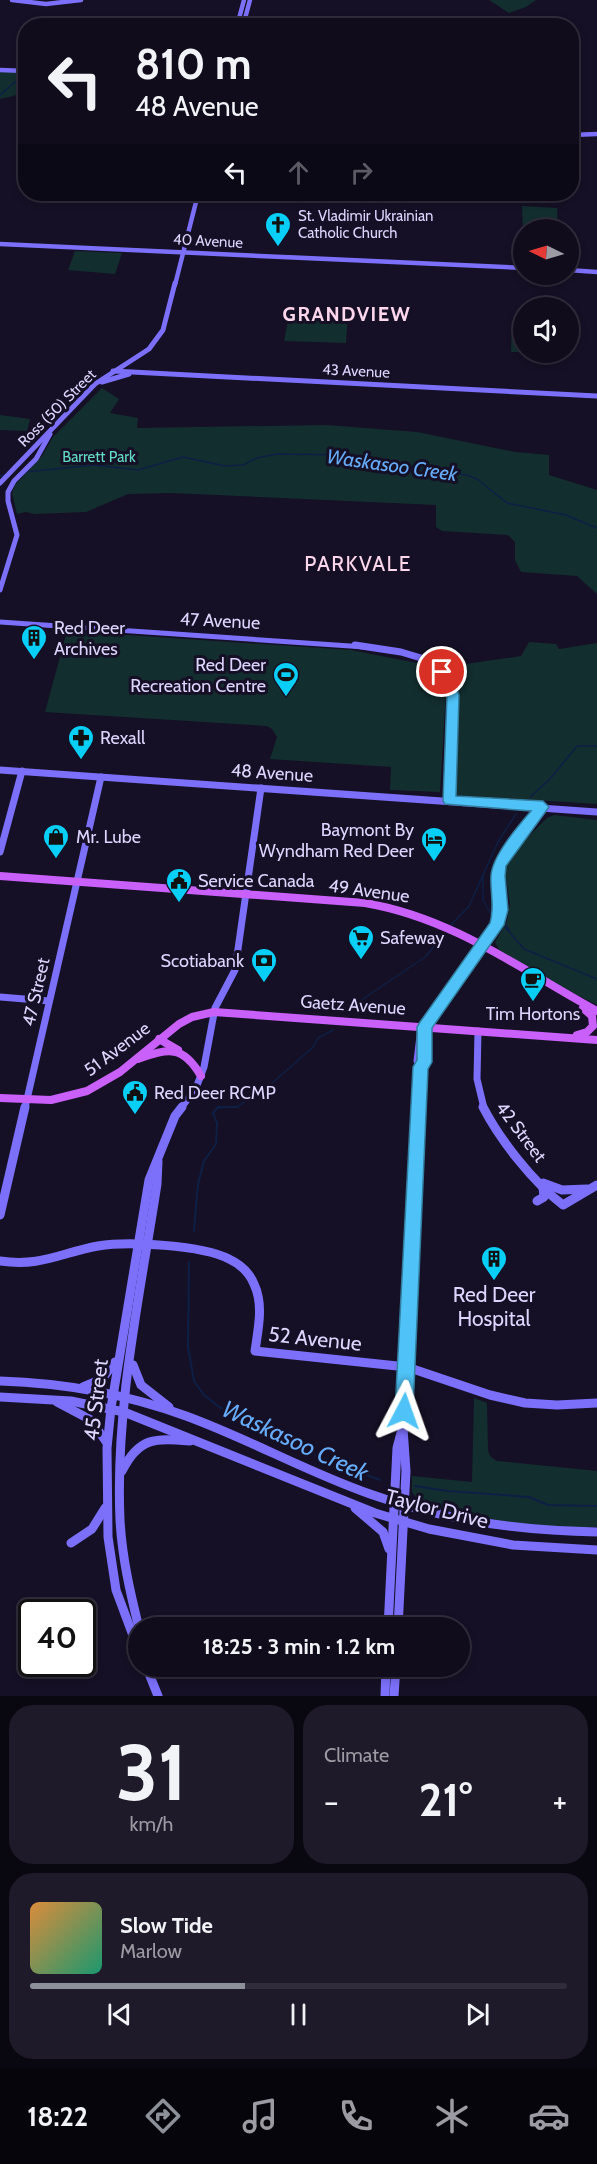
<!DOCTYPE html>
<meta charset="utf-8">
<style>
body{margin:0;font-family:Cabin,sans-serif;background:#1e1a29;color:#f1f3f6;height:100vh;display:flex;flex-direction:column;font-size:22px;white-space:nowrap}
*{box-sizing:border-box;margin:0}
p{font-size:20px;color:#9c9ba3}
.icon{flex:none;width:33px;height:33px;fill:none;stroke:currentColor;stroke-width:2;stroke-linecap:round;stroke-linejoin:round}
.map{position:relative;height:1696px;overflow:hidden}
.drawer{display:flex;flex-direction:column;gap:9px;padding:9px;background:#09070f;flex:1}
.drawer>*{flex:none}
.hud{position:absolute;left:18px;top:18px;width:561px;height:183px;border-radius:24px;box-shadow:0 3px 9px #0003,0 0 0 2px #302c3b;background:#100c1c;color:#f1f3f6;overflow:hidden}
.needle{width:39px;rotate:275deg}
.buttons{position:absolute;left:513px;top:219px;display:grid;gap:12px}
.buttons a{display:grid;place-items:center;width:66px;height:66px;border-radius:50%;background:#100c1c;box-shadow:0 3px 9px #0003,0 0 0 2px #302c3b;font-size:30px}
.speed{position:absolute;left:18px;top:1599px;display:flex;gap:12px;font-size:30px;font-weight:700;text-align:center}
.speed>*{display:grid;place-content:center;width:78px;height:78px;border-radius:50%;background:#100c1c;box-shadow:0 3px 9px #0003,0 0 0 2px #302c3b;line-height:1}
.speed .limit{border:3px solid #111;border-radius:9px;background:#fff;color:#111}
.pin{position:absolute;display:grid;place-items:center;width:51px;height:51px;color:#fff;margin:-26px;border:3px solid #fff;border-radius:50%;box-shadow:0 2px 6px #0007}
.me{position:absolute;width:66px;margin:-33px;rotate:4deg;stroke-linejoin:round;filter:drop-shadow(0 0 4px #0008)}
.turn{display:flex;align-items:center;gap:21px;height:126px;padding:0 18px;font-size:27px}
.turn .icon{width:78px;height:78px;stroke-width:2.5}
.turn b{display:block;font-size:42px;line-height:51px}
.lanes{display:flex;align-items:center;height:57px;padding:0 18px;background:#0003;justify-content:center;gap:30px;direction:ltr}
.lanes .off{opacity:.35}
.big{font-size:45px;font-weight:700;line-height:1.1}
.drawer .widget{flex:1;display:flex;flex-direction:column;justify-content:center;gap:9px;min-width:0;padding:0 21px;border-radius:24px;background:#1e1a29}
.drawer .dial{align-items:center;gap:0}
.dial b{font-size:78px;line-height:1}
.song{display:flex;align-items:center;gap:18px}
.cover{width:72px;height:72px;border-radius:9px;background:linear-gradient(135deg,hsl(30 70% 55%),hsl(160 70% 35%))}
.played{height:6px;border-radius:3px;background:linear-gradient(90deg,#8c9099 40%,#302c3b 40%)}
.keys{display:flex;justify-content:space-around;direction:ltr}
.heat{display:flex;justify-content:space-between;align-items:center;font-size:33px;direction:ltr}
.drawer .tiles{flex:1;display:grid;gap:9px;grid-template-columns:1fr 1fr}
.widget:last-child{grid-column:span 2}
.trip{position:absolute;left:128px;top:1617px;width:342px;height:60px;border-radius:30px;background:#100c1c;box-shadow:0 3px 9px #0003,0 0 0 2px #302c3b;font-weight:700;line-height:60px;text-align:center}
.tab-bar{display:flex;height:96px;justify-content:space-around;align-items:center;background:#06050b;color:#9c9ba3}
.tab-bar .icon{width:42px;height:42px}
.tab-bar .active{color:#8c9099}
.tab-bar b{font-size:27px;color:#f1f3f6}
.map>svg:first-child{display:block}
.green{fill:#132e2f}
.lines{fill:none;stroke-linecap:round;stroke-linejoin:round}
.stream-far1{stroke:#0e1f46;stroke-width:1.5}
.stream{stroke:#0e1f46;stroke-width:2}
.secondary-far3{stroke:#7c70fa;stroke-width:4.5}
.secondary-far2{stroke:#7c70fa;stroke-width:5}
.secondary-far1{stroke:#7c70fa;stroke-width:7}
.secondary{stroke:#7c70fa;stroke-width:9}
.primary{stroke:#ca60fa;stroke-width:8}
.route{fill:#4fc3f7;stroke:#337fa1;stroke-width:1.5}
.labels{text-anchor:middle;stroke-width:6;stroke-linejoin:round;paint-order:stroke}
.far-poi-label{font-size:15px;fill:#ddd5fe;stroke:#151025;text-anchor:start}
.far-street-label{font-size:15px;fill:#ddd5fe;stroke:#151025}
.far-park-label{font-size:15px;fill:#63dcc5;stroke:#151025}
.street-label{font-size:18px;fill:#ddd5fe;stroke:#151025}
.poi-label{font-size:18px;fill:#ddd5fe;stroke:#151025;text-anchor:start}
.far-district-label{font-size:20px;font-weight:bold;letter-spacing:1.5px;fill:#fed7ed;stroke:#151025}
.water-label{font-size:20px;font-style:italic;fill:#67acfa;stroke:#151025}
.quarter-label{font-size:21px;letter-spacing:1.5px;fill:#fed7ed;stroke:#151025}
.near-poi-label{font-size:21px;fill:#ddd5fe;stroke:#151025}
.near-street-label{font-size:21px;fill:#ddd5fe;stroke:#151025}
.near-water-label{font-size:24px;font-style:italic;fill:#67acfa;stroke:#151025}
</style>
<div class="map">
<svg width="597" height="1696" viewBox="0 0 597 1696">
<rect width="100%" height="100%" fill="#151025"/>
<g class="green">
<polygon points="489,0 536,0 526,7 509,13"/>
<polygon points="0,70 25,71 25,86 16,91 17,95 0,99"/>
<polygon points="522,206 557,208 558,229 524,230 523,232"/>
<polygon points="75,251 122,253 115,274 68,270"/>
<polygon points="290,311 348,313 346,343 284,341"/>
<polygon points="512,322 523,322 524,352 511,352"/>
<polygon points="102,388 119,399 110,413 138,418 137,428 327,425 417,432 515,452 549,455 549,475 597,490 597,594 577,576 521,572 515,560 515,542 508,535 442,531 436,527 436,505 171,493 128,494 86,512 34,514 26,512 17,514 12,493 15,485 42,456 53,437"/>
<polygon points="0,415 30,419 27,431 0,430"/>
<polygon points="67,631 351,650 417,663 446,692 440,792 390,790 391,767 270,759 277,737 272,729 267,726 45,712"/>
<polygon points="529,642 556,644 559,649 597,643 597,804 456,795 459,683 446,667 521,656"/>
<polygon points="554,815 597,820 597,1005 548,980 499,950 495,942 507,921 510,904 505,872 506,859 547,818"/>
<path d="M474,1398L487,1403L488,1451L491,1457L497,1461L597,1471V1527C535,1528 480,1520 420,1503L412,1492V1476L472,1482Z"/>
</g>
<g class="lines">
<g class="stream-far1">
<polyline points="0,95 15,82 26,83"/>
<polyline points="25,472 94,465 138,470 183,457 225,466 243,465 257,458 277,454 349,455 389,465 467,475 477,479 507,503 566,515 597,528"/>
<polyline points="0,476 5,475"/>
<polyline points="530,797 549,780 577,746 597,746"/>
<polyline points="483,875 483,900 491,914"/>
<polyline points="506,925 509,930"/>
<polyline points="450,926 469,906 498,842 516,814"/>
<polyline points="505,927 524,949 597,979"/>
<polyline points="349,1011 354,1005 425,957 446,933"/>
<polyline points="217,1108 237,1107 270,1085 313,1047 318,1038 333,1030"/>
</g>
<g class="stream">
<polyline points="194,1231 198,1184 204,1161 216,1144 217,1123 213,1113 218,1107 238,1107"/>
<polyline points="189,1262 188,1347 194,1381 204,1395 219,1407 268,1428 303,1450 380,1480"/>
<polyline points="415,1486 448,1491 529,1497 548,1505 597,1506"/>
</g>
<g class="secondary-far3">
<polyline points="12,0 46,4 81,0"/>
<polyline points="237,26 244,0"/>
<polyline points="243,26 250,0"/>
<polyline points="0,70 26,71"/>
<polyline points="572,135 597,134"/>
<polyline points="0,244 524,268"/>
<polyline points="568,270 597,272"/>
<polyline points="175,285 198,194"/>
</g>
<g class="secondary-far2">
<polyline points="113,371 597,396"/>
<polyline points="102,382 129,374"/>
<polyline points="0,483 95,384 149,349 163,330 175,283"/>
<polyline points="0,590 17,535 8,501 8,492 14,481 36,459 50,434"/>
<polyline points="0,622 365,647"/>
</g>
<g class="secondary-far1">
<polyline points="355,645 401,652 421,658 442,673 452,690 449,801"/>
<polyline points="0,770 597,812"/>
<polyline points="0,852 22,771"/>
<polyline points="0,997 49,1001"/>
<polyline points="478,1031 477,1079 484,1108"/>
<polyline points="420,1067 426,1053 425,1027"/>
<polyline points="25,1108 101,777"/>
<polyline points="181,1108 196,1088 204,1067 215,1008 235,970 261,788"/>
<path d="M419,1108L420,1067L417,1061L420,1036L496,925C502,907 496,891 498,873C502,846 527,826 543,807"/>
</g>
<g class="secondary">
<path d="M483,1107C500,1140 533,1182 563,1205L597,1185"/>
<polyline points="543,1183 562,1190 587,1189"/>
<polyline points="537,1201 544,1197 543,1187"/>
<polyline points="0,1215 25,1107"/>
<path d="M0,1261C41,1267 60,1253 98,1246C128,1241 202,1245 229,1259C240,1264 249,1272 254,1284C264,1305 258,1329 255,1351L407,1367L490,1395L525,1403L557,1405L597,1403"/>
<polyline points="133,1365 141,1385 169,1407"/>
<path d="M0,1381C64,1383 126,1394 186,1416C249,1439 307,1472 370,1494C443,1520 520,1531 597,1532"/>
<polyline points="83,1387 102,1379 115,1362"/>
<polyline points="0,1397 71,1401 124,1412 375,1513 429,1529 513,1545 597,1550"/>
<polyline points="57,1402 91,1420 107,1443"/>
<path d="M122,1471C139,1437 155,1438 190,1441"/>
<polyline points="355,1508 383,1532 389,1549"/>
<polyline points="71,1543 92,1529 105,1508"/>
<path d="M139,1628C130,1592 122,1557 120,1520C115,1407 140,1295 157,1184L158,1161"/>
<polyline points="388,1628 397,1448 401,1433"/>
<polyline points="398,1628 406,1471 403,1428 419,1107"/>
<polyline points="138,1649 116,1590 108,1537 107,1448 111,1408 149,1180 175,1116 182,1107"/>
<polyline points="146,1666 158,1696"/>
<polyline points="385,1696 386,1666"/>
<polyline points="394,1696 396,1666"/>
</g>
<g class="primary">
<path d="M0,876L365,903C453,918 520,969 597,1011"/>
<polyline points="577,1035 587,1032 593,1026 592,1016 583,1008"/>
<polyline points="159,1039 178,1050"/>
<path d="M138,1059C169,1048 183,1045 201,1076"/>
<polyline points="0,1098 51,1100 87,1091 120,1072 179,1024 192,1017 214,1012 597,1040"/>
</g>
</g>
<path class="route" d="M442,668C452,672 456,686 459,695L456,796L543,801L549,807L506,866L505,876L508,910L504,925L432,1028V1062L428,1069L413,1411L410,1417L404,1419L398,1417L395,1411L413,1067L417,1060V1027L420,1022L490,923C495,906 490,893 491,876C492,856 518,826 531,811L445,804L443,801L447,695L444,685L436,672Z"/>
<defs>
<symbol id="church-pin" viewBox="-11 -11 22 30"><path d="M0 17L-7.5 6A9.5 9.5 0 1 1 7.5 6Z" fill="#08cff7" stroke="#151025"/><path d="M-1.2-6h2.4v3.5h3.3v2.4h-3.3V6h-2.4V-.1h-3.3v-2.4h3.3Z" fill="#111"/></symbol>
<symbol id="building-pin" viewBox="-11 -11 22 30"><path d="M0 17L-7.5 6A9.5 9.5 0 1 1 7.5 6Z" fill="#08cff7" stroke="#151025"/><path d="M-4-6H4V6H1V3H-1V6H-4ZM-2.5-4.3h1.7v1.8h-1.7ZM.8-4.3h1.7v1.8H.8ZM-2.5-1h1.7V.8h-1.7ZM.8-1h1.7V.8H.8Z" fill="#111"/></symbol>
<symbol id="stadium-pin" viewBox="-11 -11 22 30"><path d="M0 17L-7.5 6A9.5 9.5 0 1 1 7.5 6Z" fill="#08cff7" stroke="#151025"/><path d="M0-5a6.5 5 0 1 0 0 10a6.5 5 0 1 0 0-10ZM-3.5-1.8h7v3.6h-7Z" fill="#111"/></symbol>
<symbol id="pharmacy-pin" viewBox="-11 -11 22 30"><path d="M0 17L-7.5 6A9.5 9.5 0 1 1 7.5 6Z" fill="#08cff7" stroke="#151025"/><path d="M-2-6h4v4h4v4h-4v4h-4v-4h-4v-4h4Z" fill="#111"/></symbol>
<symbol id="shop-pin" viewBox="-11 -11 22 30"><path d="M0 17L-7.5 6A9.5 9.5 0 1 1 7.5 6Z" fill="#08cff7" stroke="#151025"/><path d="M-5-2.5h2.3a2.7 3.5 0 0 1 5.4 0H5L5.5 6h-11ZM-1.5-2.5h3a1.5 2.3 0 0 0-3 0Z" fill="#111"/></symbol>
<symbol id="hotel-pin" viewBox="-11 -11 22 30"><path d="M0 17L-7.5 6A9.5 9.5 0 1 1 7.5 6Z" fill="#08cff7" stroke="#151025"/><path d="M-6-4.5h1.5V1H6V5H4.5V3h-9V5H-6ZM-4 0a1.8 1.8 0 1 1 3.6 0ZM.5 0V-2.5h3Q6-2.5 6 0Z" fill="#111"/></symbol>
<symbol id="civic-pin" viewBox="-11 -11 22 30"><path d="M0 17L-7.5 6A9.5 9.5 0 1 1 7.5 6Z" fill="#08cff7" stroke="#151025"/><path d="M-.6-6.5H3V-4.5H.6V-3L4-1V1h2V6H-6V1h2V-1L-.6-3ZM-1.2 2.5V6h2.4V2.5Z" fill="#111"/></symbol>
<symbol id="supermarket-pin" viewBox="-11 -11 22 30"><path d="M0 17L-7.5 6A9.5 9.5 0 1 1 7.5 6Z" fill="#08cff7" stroke="#151025"/><path d="M-6-5.5h2.5l.6 2H6L4.5 2H-2.5L-4.4-4H-6ZM-1.5 3.2a1.3 1.3 0 1 0 .1 0ZM3 3.2a1.3 1.3 0 1 0 .1 0Z" fill="#111"/></symbol>
<symbol id="bank-pin" viewBox="-11 -11 22 30"><path d="M0 17L-7.5 6A9.5 9.5 0 1 1 7.5 6Z" fill="#08cff7" stroke="#151025"/><path d="M-6-4H6V4H-6ZM0-2.3a2.3 2.3 0 1 0 0 4.6a2.3 2.3 0 1 0 0-4.6Z" fill="#111"/></symbol>
<symbol id="cafe-pin" viewBox="-11 -11 22 30"><path d="M0 17L-7.5 6A9.5 9.5 0 1 1 7.5 6Z" fill="#08cff7" stroke="#151025"/><path d="M-5.5-4.5H6V0H3Q3 3.5 0 3.5H-2.5Q-5.5 3.5-5.5 0ZM3-3.2v2h1.7v-2ZM-6 4.5H4V6H-6Z" fill="#111"/></symbol>
</defs>
<g fill-rule="evenodd">
<use href="#church-pin" x="263" y="210" width="30" height="40"/>
<use href="#building-pin" x="19" y="623" width="30" height="40"/>
<use href="#stadium-pin" x="271" y="660" width="30" height="40"/>
<use href="#pharmacy-pin" x="66" y="723" width="30" height="40"/>
<use href="#shop-pin" x="41" y="822" width="30" height="40"/>
<use href="#hotel-pin" x="419" y="825" width="30" height="40"/>
<use href="#civic-pin" x="164" y="866" width="30" height="40"/>
<use href="#supermarket-pin" x="346" y="923" width="30" height="40"/>
<use href="#bank-pin" x="249" y="946" width="30" height="40"/>
<use href="#cafe-pin" x="518" y="965" width="30" height="40"/>
<use href="#civic-pin" x="120" y="1078" width="30" height="40"/>
<use href="#building-pin" x="479" y="1244" width="30" height="40"/>
</g>
<g class="labels">
<g class="far-poi-label">
<text x="298" y="221">St. Vladimir Ukrainian<tspan x="298" dy="17">Catholic Church</tspan></text>
</g>
<g class="far-street-label">
<text transform="translate(208 241) rotate(3)" y="5">40 Avenue</text>
<text transform="translate(356 371) rotate(3)" y="5">43 Avenue</text>
<text transform="translate(57 408) rotate(-45)" y="5">Ross (50) Street</text>
</g>
<g class="far-park-label">
<text x="99" y="462">Barrett Park</text>
</g>
<g class="street-label">
<text transform="translate(220 621) rotate(3)" y="6">47 Avenue</text>
<text transform="translate(272 773) rotate(4)" y="6">48 Avenue</text>
<text transform="translate(369 891) rotate(8)" y="6">49 Avenue</text>
<text transform="translate(36 992) rotate(-77)" y="6">47 Street</text>
<text transform="translate(353 1005) rotate(4)" y="6">Gaetz Avenue</text>
<text transform="translate(117 1049) rotate(-37)" y="6">51 Avenue</text>
<text transform="translate(521 1132) rotate(53)" y="6">42 Street</text>
</g>
<g class="poi-label">
<text x="54" y="634">Red Deer<tspan x="54" dy="21">Archives</tspan></text>
<text x="266" y="671" text-anchor="end">Red Deer<tspan x="266" dy="21">Recreation Centre</tspan></text>
<text x="100" y="744">Rexall</text>
<text x="414" y="836" text-anchor="end">Baymont By<tspan x="414" dy="21">Wyndham Red Deer</tspan></text>
<text x="76" y="843">Mr. Lube</text>
<text x="198" y="887">Service Canada</text>
<text x="380" y="944">Safeway</text>
<text x="244" y="967" text-anchor="end">Scotiabank</text>
<text x="533" y="1020" text-anchor="middle">Tim Hortons</text>
<text x="154" y="1099">Red Deer RCMP</text>
</g>
<g class="far-district-label">
<text x="347" y="321">GRANDVIEW</text>
</g>
<g class="water-label">
<text transform="translate(392 465) rotate(8)" y="7">Waskasoo Creek</text>
</g>
<g class="quarter-label">
<text x="358" y="571">PARKVALE</text>
</g>
<g class="near-poi-label">
<text x="494" y="1302">Red Deer<tspan x="494" dy="24">Hospital</tspan></text>
</g>
<g class="near-street-label">
<text transform="translate(315 1339) rotate(6)" y="7">52 Avenue</text>
<text transform="translate(96 1400) rotate(-83)" y="7">45 Street</text>
<text transform="translate(437 1509) rotate(14)" y="7">Taylor Drive</text>
</g>
<g class="near-water-label">
<text transform="translate(295 1441) rotate(25)" y="8">Waskasoo Creek</text>
</g>
</g>
</svg>
<div class="buttons">
<a><svg class="needle" viewBox="-14 -14 28 28"><path d="M0-13l5 13h-10z" fill="#e53935"/><path d="M0 13l5-13h-10z" fill="#9c9ba3"/></svg></a>
<a><svg class="icon" aria-label="sound" viewBox="0 0 24 24"><path d="M4 9h4l5-4v14l-5-4H4zM17 9q2 3 0 6"/></svg></a>
</div>
<div class="speed"><div class="limit">40</div></div>
<div class="pin" style="left:442px;top:672px;background:#d93025"><svg class="icon" aria-label="arrive" viewBox="0 0 24 24"><path d="M6 21V4h12l-3 4 3 4H6"/></svg></div>
<svg class="me" style="left:404px;top:1411px" viewBox="-20 -20 40 40"><path d="M0-17L14 15 0 8-14 15z" fill="#4fc3f7" stroke="#fff" stroke-width="4"/></svg>
<div class="trip">18:25 · 3 min · 1.2 km</div>
<div class="hud">
<div class="turn"><svg class="icon" aria-label="left" viewBox="0 0 24 24"><path d="M17 20v-9H6M10 6l-5 5 5 5"/></svg><div><b>810 m</b>48 Avenue</div></div>
<div class="lanes"><svg class="icon" aria-label="left" viewBox="0 0 24 24"><path d="M17 20v-9H6M10 6l-5 5 5 5"/></svg><svg class="icon off" aria-label="ahead" viewBox="0 0 24 24"><path d="M12 20V5M6 11l6-6 6 6"/></svg><svg class="icon off" aria-label="right" viewBox="0 0 24 24"><path d="M7 20v-9h11M14 6l5 5-5 5"/></svg></div>
</div>
</div>
<section class="drawer">
<div class="tiles">
<div class="widget dial"><b>31</b><p>km/h</p></div>
<div class="widget"><p>Climate</p>
<div class="heat"><a>−</a><b class="big">21°</b><a>+</a></div>
</div>
<div class="widget">
<div class="song"><i class="cover"></i><div><b>Slow Tide</b><p>Marlow</p></div></div>
<div class="played"></div>
<div class="keys"><svg class="icon" aria-label="previous" viewBox="0 0 24 24"><path d="M18 5L8 12l10 7zM5 5v14"/></svg><svg class="icon" aria-label="pause" viewBox="0 0 24 24"><path d="M8 5v14M16 5v14"/></svg><svg class="icon" aria-label="next" viewBox="0 0 24 24"><path d="M6 5l10 7-10 7zM19 5v14"/></svg></div>
</div>
</div>
</section>
<nav class="tab-bar">
<b>18:22</b>
<svg class="icon active" aria-label="directions" viewBox="0 0 24 24"><path d="M12 3l9 9-9 9-9-9zM9 14v-3h6M13 9l2 2-2 2"/></svg>
<svg class="icon" aria-label="music" viewBox="0 0 24 24"><path d="M9 18V5l10-2v13"/><circle cx="6" cy="18" r="3"/><circle cx="16" cy="16" r="3"/></svg>
<svg class="icon" aria-label="phone" viewBox="0 0 24 24"><path d="M5 4h4l2 5-3 2q2 4 5 5l2-3 5 2v4C11 20 4 13 5 4z"/></svg>
<svg class="icon" aria-label="climate" viewBox="0 0 24 24"><path d="M12 3v18M4 7l16 10M4 17L20 7"/></svg>
<svg class="icon" aria-label="car" viewBox="0 0 24 24"><path d="M5 17H2v-5l4-1 3-4h7l3 4 3 1v5h-3M9 17h6M6 11h13"/><circle cx="7" cy="17" r="2"/><circle cx="17" cy="17" r="2"/></svg>
</nav>
